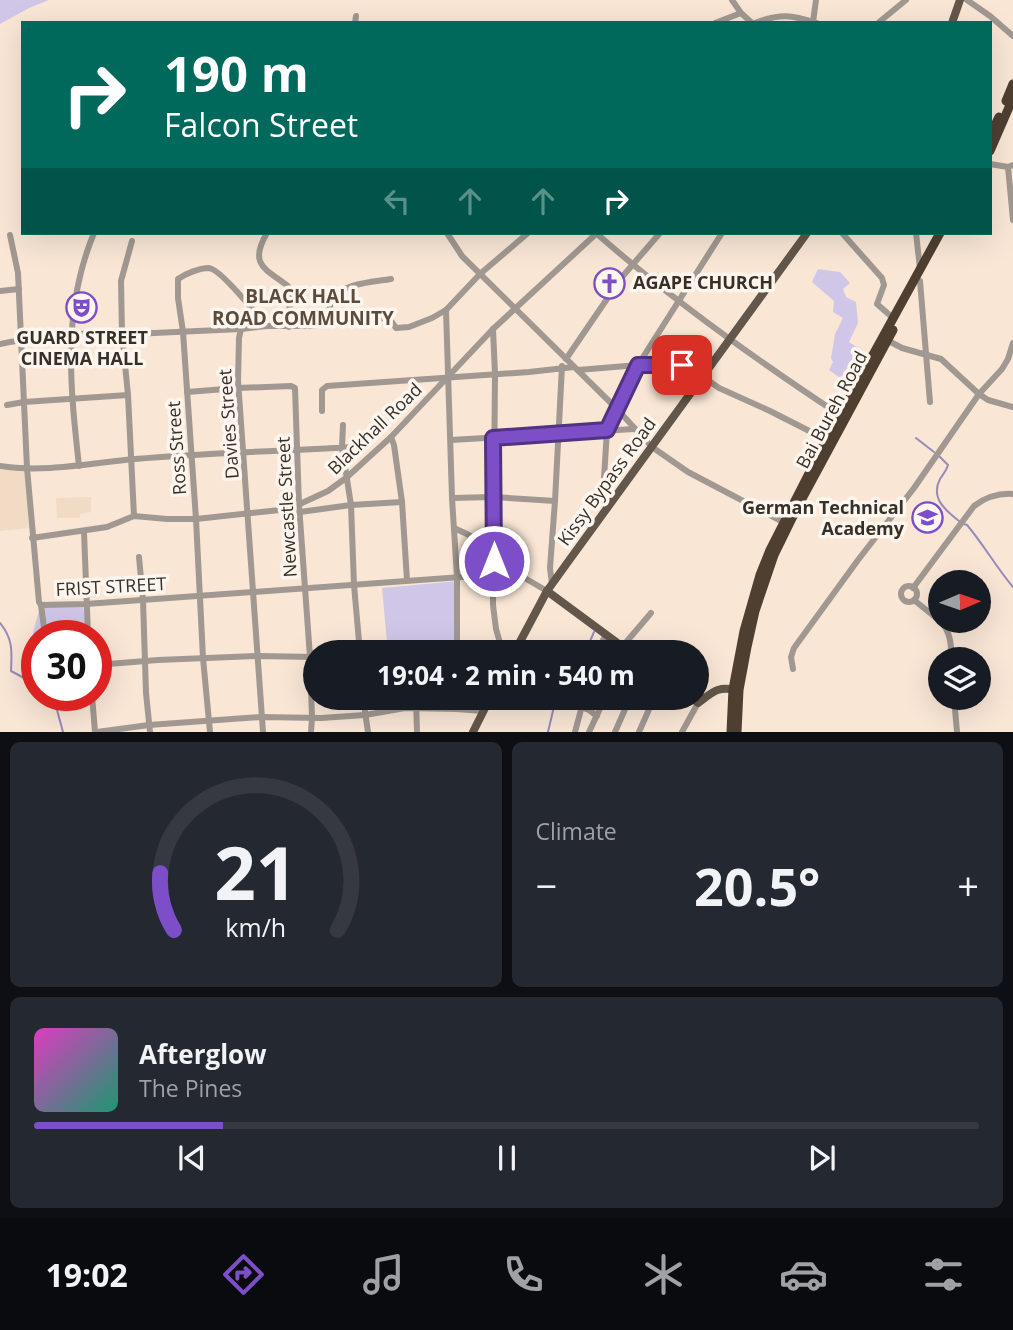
<!DOCTYPE html>
<meta charset="utf-8">
<style>
body{margin:0;font-family:"Open Sans",sans-serif;background:#242831;color:#f1f3f6;height:100vh;display:flex;flex-direction:column;font-size:26px;white-space:nowrap}
*{box-sizing:border-box;margin:0}
p{font-size:23px;color:#9ea1a6}
.icon{flex:none;width:38px;height:38px;fill:none;stroke:currentColor;stroke-width:2;stroke-linecap:round;stroke-linejoin:round}
.map{position:relative;height:732px;overflow:hidden}
.drawer{display:flex;flex-direction:column;gap:10px;padding:10px;background:#0d0f14;flex:1}
.drawer>*{flex:none}
.top-card{position:absolute;left:21px;top:21px;width:971px;height:214px;border-radius:0px;box-shadow:0 7px 28px #0002;background:#00695c;color:#fff;overflow:hidden}
.needle{width:46px;rotate:88deg}
.tools{position:absolute;left:928px;top:570px;display:grid;gap:14px}
.tools a{display:grid;place-items:center;width:63px;height:63px;border-radius:50%;background:#171b24;box-shadow:0 7px 28px #0002;font-size:35px}
.speed{position:absolute;left:21px;top:620px;display:flex;gap:14px;font-size:35px;font-weight:700;text-align:center}
.speed>*{display:grid;place-content:center;width:91px;height:91px;border-radius:50%;background:#171b24;box-shadow:0 7px 28px #0002;line-height:1}
.speed .limit{border:10px solid #d22;background:#fff;color:#111}
.pin{position:absolute;display:grid;place-items:center;width:60px;height:60px;color:#fff;margin:-30px;border-radius:14px;box-shadow:0 4px 10px #0006}
.me{position:absolute;width:77px;margin:-38px;rotate:0deg;stroke-linejoin:round;filter:drop-shadow(0 0 5px #0008)}
.turn{display:flex;align-items:center;gap:24px;height:147px;padding:0 28px;font-size:32px}
.turn .icon{width:91px;height:91px;stroke-width:2.5}
.turn b{display:block;font-size:49px;line-height:60px}
.lanes{display:flex;align-items:center;height:66px;padding:0 28px;background:#0003;justify-content:center;gap:35px;direction:ltr}
.lanes .off{opacity:.35}
.big{font-size:52px;font-weight:700;line-height:1.1}
.drawer .card{flex:1;display:flex;flex-direction:column;justify-content:center;gap:10px;min-width:0;padding:0 24px;border-radius:10px;background:#242831}
.drawer .dial{align-items:center;gap:0}
.dial svg{height:182px;overflow:visible;fill:none;stroke:#363941;stroke-width:7;stroke-linecap:round;text-anchor:middle}
.dial text{fill:#f1f3f6;stroke:none}
.song{display:flex;align-items:center;gap:21px}
.cover{width:84px;height:84px;border-radius:10px;background:linear-gradient(135deg,hsl(310 70% 55%),hsl(160 70% 35%))}
.played{height:7px;border-radius:4px;background:linear-gradient(90deg,#7c4ec7 20%,#363941 20%)}
.keys{display:flex;justify-content:space-around;direction:ltr}
.heat{display:flex;justify-content:space-between;align-items:center;font-size:38px;direction:ltr}
.drawer .tiles{flex:1;display:grid;gap:10px;grid-template-columns:1fr 1fr}
.card:last-child{grid-column:span 2}
.trip{position:absolute;left:303px;top:640px;width:406px;height:70px;border-radius:35px;background:#171b24;box-shadow:0 7px 28px #0002;font-weight:700;line-height:70px;text-align:center}
.tabs{display:flex;height:112px;justify-content:space-around;align-items:center;background:#090b0e;color:#9ea1a6}
.tabs .icon{width:49px;height:49px}
.tabs .on{color:#7c4ec7}
.tabs b{font-size:32px;color:#f1f3f6}
.map>svg:first-child{display:block}
.built{fill:#f2dbc4}
.green{fill:#d0c7e8}
.lines{fill:none;stroke-linecap:round;stroke-linejoin:round}
.stream{stroke:#988aba;stroke-width:2}
.minor{stroke:#a09891;stroke-width:6}
.major{stroke:#63564a;stroke-width:8}
.highway{stroke:#4e3f31;stroke-width:9}
.route-casing{stroke:#513381;stroke-width:18}
.route{stroke:#7c4ec7;stroke-width:12}
.labels{text-anchor:middle;stroke-width:7;stroke-linejoin:round;paint-order:stroke}
.poi-label{font-size:18px;font-weight:bold;fill:#373029;stroke:#fdf6ef;text-anchor:start}
.street-label{font-size:18px;fill:#373029;stroke:#fdf6ef}
.neighbourhood-label{font-size:19px;font-weight:bold;fill:#5b4c3e;stroke:#fdf6ef}
</style>
<div class="map">
<svg width="1013" height="732" viewBox="0 0 1013 732">
<rect width="100%" height="100%" fill="#f9e6d5"/>
<g class="built">
<polygon points="26,469 29,528 0,531 0,470"/>
<polygon points="91,497 91,512 80,514 80,518 57,518 56,498"/>
</g>
<g class="green">
<polygon points="0,0 49,0 29,8 0,24"/>
<polygon points="818,269 840,272 850,283 843,289 846,297 856,302 858,323 849,342 858,348 842,382 839,377 829,370 833,362 831,358 835,334 843,318 833,312 834,301 812,282"/>
<polygon points="458,581 459,643 416,647 415,653 388,653 382,588"/>
<path d="M83,605L87,635H37V657C26,644 37,622 40,606Z"/>
</g>
<g class="lines">
<g class="stream">
<polyline points="916,438 934,452"/>
<path d="M939,456L948,465C946,472 943,474 940,479C930,498 946,511 959,521"/>
<path d="M964,524L967,525C984,545 996,567 1013,587"/>
<path d="M0,623C13,639 12,651 11,671L24,678L37,692"/>
<polyline points="585,653 594,632"/>
<polyline points="40,695 57,710 63,732"/>
<polyline points="548,732 556,698"/>
</g>
<g class="minor">
<polyline points="732,0 741,13 752,23"/>
<polyline points="967,0 990,16 1013,36"/>
<polyline points="813,22 816,0"/>
<polyline points="355,23 356,16"/>
<polyline points="715,23 741,13"/>
<path d="M755,23C781,13 791,15 817,23"/>
<polyline points="878,23 906,0"/>
<polyline points="990,164 1008,167 1013,165"/>
<polyline points="1008,167 1013,220"/>
<path d="M267,233C248,265 266,269 288,286L290,294L289,327"/>
<polyline points="447,233 462,256 617,409 652,447 688,472 783,522"/>
<path d="M596,233C672,300 755,359 840,415"/>
<polyline points="842,233 882,278 884,285 877,304 893,318"/>
<polyline points="916,233 920,269"/>
<polyline points="10,235 18,273 27,468 39,602 41,605 86,604 516,573"/>
<polyline points="132,241 121,281 122,334 128,395 134,516"/>
<polyline points="920,281 930,402"/>
<polyline points="0,291 19,289"/>
<polyline points="446,310 452,498 457,577 457,653"/>
<path d="M330,324C330,317 328,307 332,300C341,283 375,282 391,279"/>
<polyline points="241,329 239,338 238,381 263,732"/>
<polyline points="493,329 495,374 493,605 496,629 503,653"/>
<polyline points="885,339 902,348 941,359 979,394 988,400 1013,407"/>
<path d="M0,344C34,337 76,331 111,335L241,329L266,326H309L385,318H389L396,328L409,327L432,318L446,310L480,274L528,233"/>
<polyline points="566,359 622,277 660,233"/>
<polyline points="578,370 638,365 674,365 689,367 719,388 770,411 827,440"/>
<polyline points="187,392 238,388 291,386 295,388 299,505 310,657 312,718 311,732"/>
<polyline points="7,405 24,402 128,395"/>
<polyline points="322,411 322,390 327,386 529,372 574,367"/>
<polyline points="343,425 342,447 351,505 354,585 360,653"/>
<polyline points="391,437 394,445 402,502 407,580"/>
<polyline points="451,440 634,429"/>
<path d="M0,466C44,473 91,463 135,459C208,453 282,451 356,447"/>
<path d="M79,466C70,385 62,310 94,233"/>
<polyline points="452,498 494,497 555,501"/>
<polyline points="609,506 604,501 603,494 607,430 610,421 638,365 722,233"/>
<polyline points="300,512 351,505 402,502"/>
<polyline points="454,528 467,534 493,550 516,573 547,591"/>
<polyline points="84,532 88,635"/>
<polyline points="32,538 107,527 134,516 167,519 196,519 289,509 328,491 346,478 391,437 493,329 597,233"/>
<polyline points="139,557 143,600 146,693 150,732"/>
<polyline points="552,584 550,568 555,501 562,366"/>
<circle cx="909" cy="594" r="8"/>
<path d="M913,588L974,506C986,497 998,493 1013,494"/>
<polyline points="914,600 940,621"/>
<polyline points="41,605 45,635"/>
<path d="M941,621C951,633 951,645 952,660"/>
<polyline points="622,647 651,613"/>
<polyline points="597,653 606,634"/>
<polyline points="96,665 158,660 258,656 315,657"/>
<polyline points="793,669 791,657 794,648 858,560 914,488 979,394 1002,369 1008,359 1013,343"/>
<polyline points="92,695 95,732"/>
<polyline points="363,698 368,732"/>
<polyline points="416,698 417,732"/>
<polyline points="573,698 597,716"/>
<polyline points="954,698 957,732"/>
<polyline points="456,709 457,698"/>
<polyline points="586,709 591,698"/>
<polyline points="97,732 149,725 261,717 321,718 365,715 405,708 456,709 484,711"/>
<path d="M210,732L203,658L196,519L183,332L178,298V279C185,274 199,268 209,268C221,269 257,315 266,326"/>
<polyline points="575,732 582,706"/>
<polyline points="589,732 605,698"/>
<polyline points="615,732 630,698"/>
<polyline points="639,732 654,698"/>
<polyline points="682,732 698,703"/>
</g>
<g class="major">
<polyline points="952,23 960,0"/>
<polyline points="547,591 631,653"/>
<polyline points="514,653 547,591 565,566 807,233"/>
<path d="M692,698L698,703C713,692 717,686 736,690"/>
<polyline points="473,732 490,698"/>
</g>
<g class="highway">
<polyline points="1006,101 1013,84"/>
<polyline points="990,136 999,117"/>
<polyline points="990,151 1013,98"/>
<polyline points="731,732 733,689 744,631 760,575 770,550 824,444 940,233"/>
<polyline points="737,732 739,690 747,647 755,611 774,555 797,508 893,330"/>
</g>
</g>
<g class="lines">
<defs>
<polyline id="route" points="494,561 493,438 607,430 638,365 682,365"/>
</defs>
<use href="#route" class="route-casing"/>
<use href="#route" class="route"/>
</g>
<defs>
<symbol id="church-ring" viewBox="-11 -11 22 22"><circle r="9.5" fill="#fdf6ef" stroke="#7c4ec7" stroke-width="1.5"/><path d="M-1.2-6h2.4v3.5h3.3v2.4h-3.3V6h-2.4V-.1h-3.3v-2.4h3.3Z" fill="#7c4ec7"/></symbol>
<symbol id="theatre-ring" viewBox="-11 -11 22 22"><circle r="9.5" fill="#fdf6ef" stroke="#7c4ec7" stroke-width="1.5"/><path d="M-5-5.5Q0-4 5-5.5V0Q5 5 0 6Q-5 5-5 0ZM-3.3-2.5H-1v1.5H-3.3ZM1-2.5H3.3v1.5H1ZM-2.8 1Q0 5.5 2.8 1Z" fill="#7c4ec7"/></symbol>
<symbol id="university-ring" viewBox="-11 -11 22 22"><circle r="9.5" fill="#fdf6ef" stroke="#7c4ec7" stroke-width="1.5"/><path d="M0-5L7-2L0 1L-7-2ZM-4 1L0 2.5L4 1V4Q0 6-4 4Z" fill="#7c4ec7"/></symbol>
</defs>
<g fill-rule="evenodd">
<use href="#church-ring" x="592" y="266" width="35" height="35"/>
<use href="#theatre-ring" x="64" y="290" width="35" height="35"/>
<use href="#university-ring" x="910" y="500" width="35" height="35"/>
</g>
<g class="labels">
<g class="poi-label">
<text x="633" y="289">AGAPE CHURCH</text>
<text x="82" y="344" text-anchor="middle">GUARD STREET<tspan x="82" dy="21">CINEMA HALL</tspan></text>
<text x="904" y="514" text-anchor="end">German Technical<tspan x="904" dy="21">Academy</tspan></text>
</g>
<g class="street-label">
<text transform="translate(832 410) rotate(-62)" y="6">Bai Bureh Road</text>
<text transform="translate(229 424) rotate(-94)" y="6">Davies Street</text>
<text transform="translate(375 429) rotate(-44)" y="6">Blackhall Road</text>
<text transform="translate(177 448) rotate(-94)" y="6">Ross Street</text>
<text transform="translate(607 482) rotate(-54)" y="6">Kissy Bypass Road</text>
<text transform="translate(287 507) rotate(-93)" y="6">Newcastle Street</text>
<text transform="translate(111 587) rotate(-3)" y="6">FRIST STREET</text>
</g>
<g class="neighbourhood-label">
<text x="303" y="303">BLACK HALL<tspan x="303" dy="22">ROAD COMMUNITY</tspan></text>
</g>
</g>
</svg>
<div class="tools">
<a><svg class="needle" viewBox="-14 -14 28 28"><path d="M0-13l5 13h-10z" fill="#e53935"/><path d="M0 13l5-13h-10z" fill="#9ea1a6"/></svg></a>
<a><svg class="icon" aria-label="layers" viewBox="0 0 24 24"><path d="M12 4l9 5-9 5-9-5zM3 14l9 5 9-5"/></svg></a>
</div>
<div class="speed"><div class="limit">30</div></div>
<div class="pin" style="left:682px;top:365px;background:#d93025"><svg class="icon" aria-label="arrive" viewBox="0 0 24 24"><path d="M6 21V4h12l-3 4 3 4H6"/></svg></div>
<svg class="me" style="left:494px;top:561px" viewBox="-20 -20 40 40"><circle r="17" fill="#7c4ec7" stroke="#fff" stroke-width="3"/><path d="M0-11L8 9 0 5-8 9z" fill="#fff"/></svg>
<div class="trip">19:04 · 2 min · 540 m</div>
<div class="top-card">
<div class="turn"><svg class="icon" aria-label="right" viewBox="0 0 24 24"><path d="M7 20v-9h11M14 6l5 5-5 5"/></svg><div><b>190 m</b>Falcon Street</div></div>
<div class="lanes"><svg class="icon off" aria-label="left" viewBox="0 0 24 24"><path d="M17 20v-9H6M10 6l-5 5 5 5"/></svg><svg class="icon off" aria-label="ahead" viewBox="0 0 24 24"><path d="M12 20V5M6 11l6-6 6 6"/></svg><svg class="icon off" aria-label="ahead" viewBox="0 0 24 24"><path d="M12 20V5M6 11l6-6 6 6"/></svg><svg class="icon" aria-label="right" viewBox="0 0 24 24"><path d="M7 20v-9h11M14 6l5 5-5 5"/></svg></div>
</div>
</div>
<section class="drawer">
<div class="tiles">
<div class="card dial"><svg viewBox="0 0 100 80">
<path d="M14 69A42 42 0 1 1 86 69"/>
<path d="M14 69A42 42 0 0 1 8 44" stroke="#7c4ec7"/>
<text x="50" y="56" font-size="32" font-weight="700">21</text>
<text x="50" y="72" font-size="11">km/h</text>
</svg></div>
<div class="card"><p>Climate</p>
<div class="heat"><a>−</a><b class="big">20.5°</b><a>+</a></div>
</div>
<div class="card">
<div class="song"><i class="cover"></i><div><b>Afterglow</b><p>The Pines</p></div></div>
<div class="played"></div>
<div class="keys"><svg class="icon" aria-label="previous" viewBox="0 0 24 24"><path d="M18 5L8 12l10 7zM5 5v14"/></svg><svg class="icon" aria-label="pause" viewBox="0 0 24 24"><path d="M8 5v14M16 5v14"/></svg><svg class="icon" aria-label="next" viewBox="0 0 24 24"><path d="M6 5l10 7-10 7zM19 5v14"/></svg></div>
</div>
</div>
</section>
<nav class="tabs">
<b>19:02</b>
<svg class="icon on" aria-label="directions" viewBox="0 0 24 24"><path d="M12 3l9 9-9 9-9-9zM9 14v-3h6M13 9l2 2-2 2"/></svg>
<svg class="icon" aria-label="music" viewBox="0 0 24 24"><path d="M9 18V5l10-2v13"/><circle cx="6" cy="18" r="3"/><circle cx="16" cy="16" r="3"/></svg>
<svg class="icon" aria-label="phone" viewBox="0 0 24 24"><path d="M5 4h4l2 5-3 2q2 4 5 5l2-3 5 2v4C11 20 4 13 5 4z"/></svg>
<svg class="icon" aria-label="climate" viewBox="0 0 24 24"><path d="M12 3v18M4 7l16 10M4 17L20 7"/></svg>
<svg class="icon" aria-label="car" viewBox="0 0 24 24"><path d="M5 17H2v-5l4-1 3-4h7l3 4 3 1v5h-3M9 17h6M6 11h13"/><circle cx="7" cy="17" r="2"/><circle cx="17" cy="17" r="2"/></svg>
<svg class="icon" aria-label="filters" viewBox="0 0 24 24"><path d="M4 7h16M4 17h16"/><circle cx="9" cy="7" r="2"/><circle cx="15" cy="17" r="2"/></svg>
</nav>
